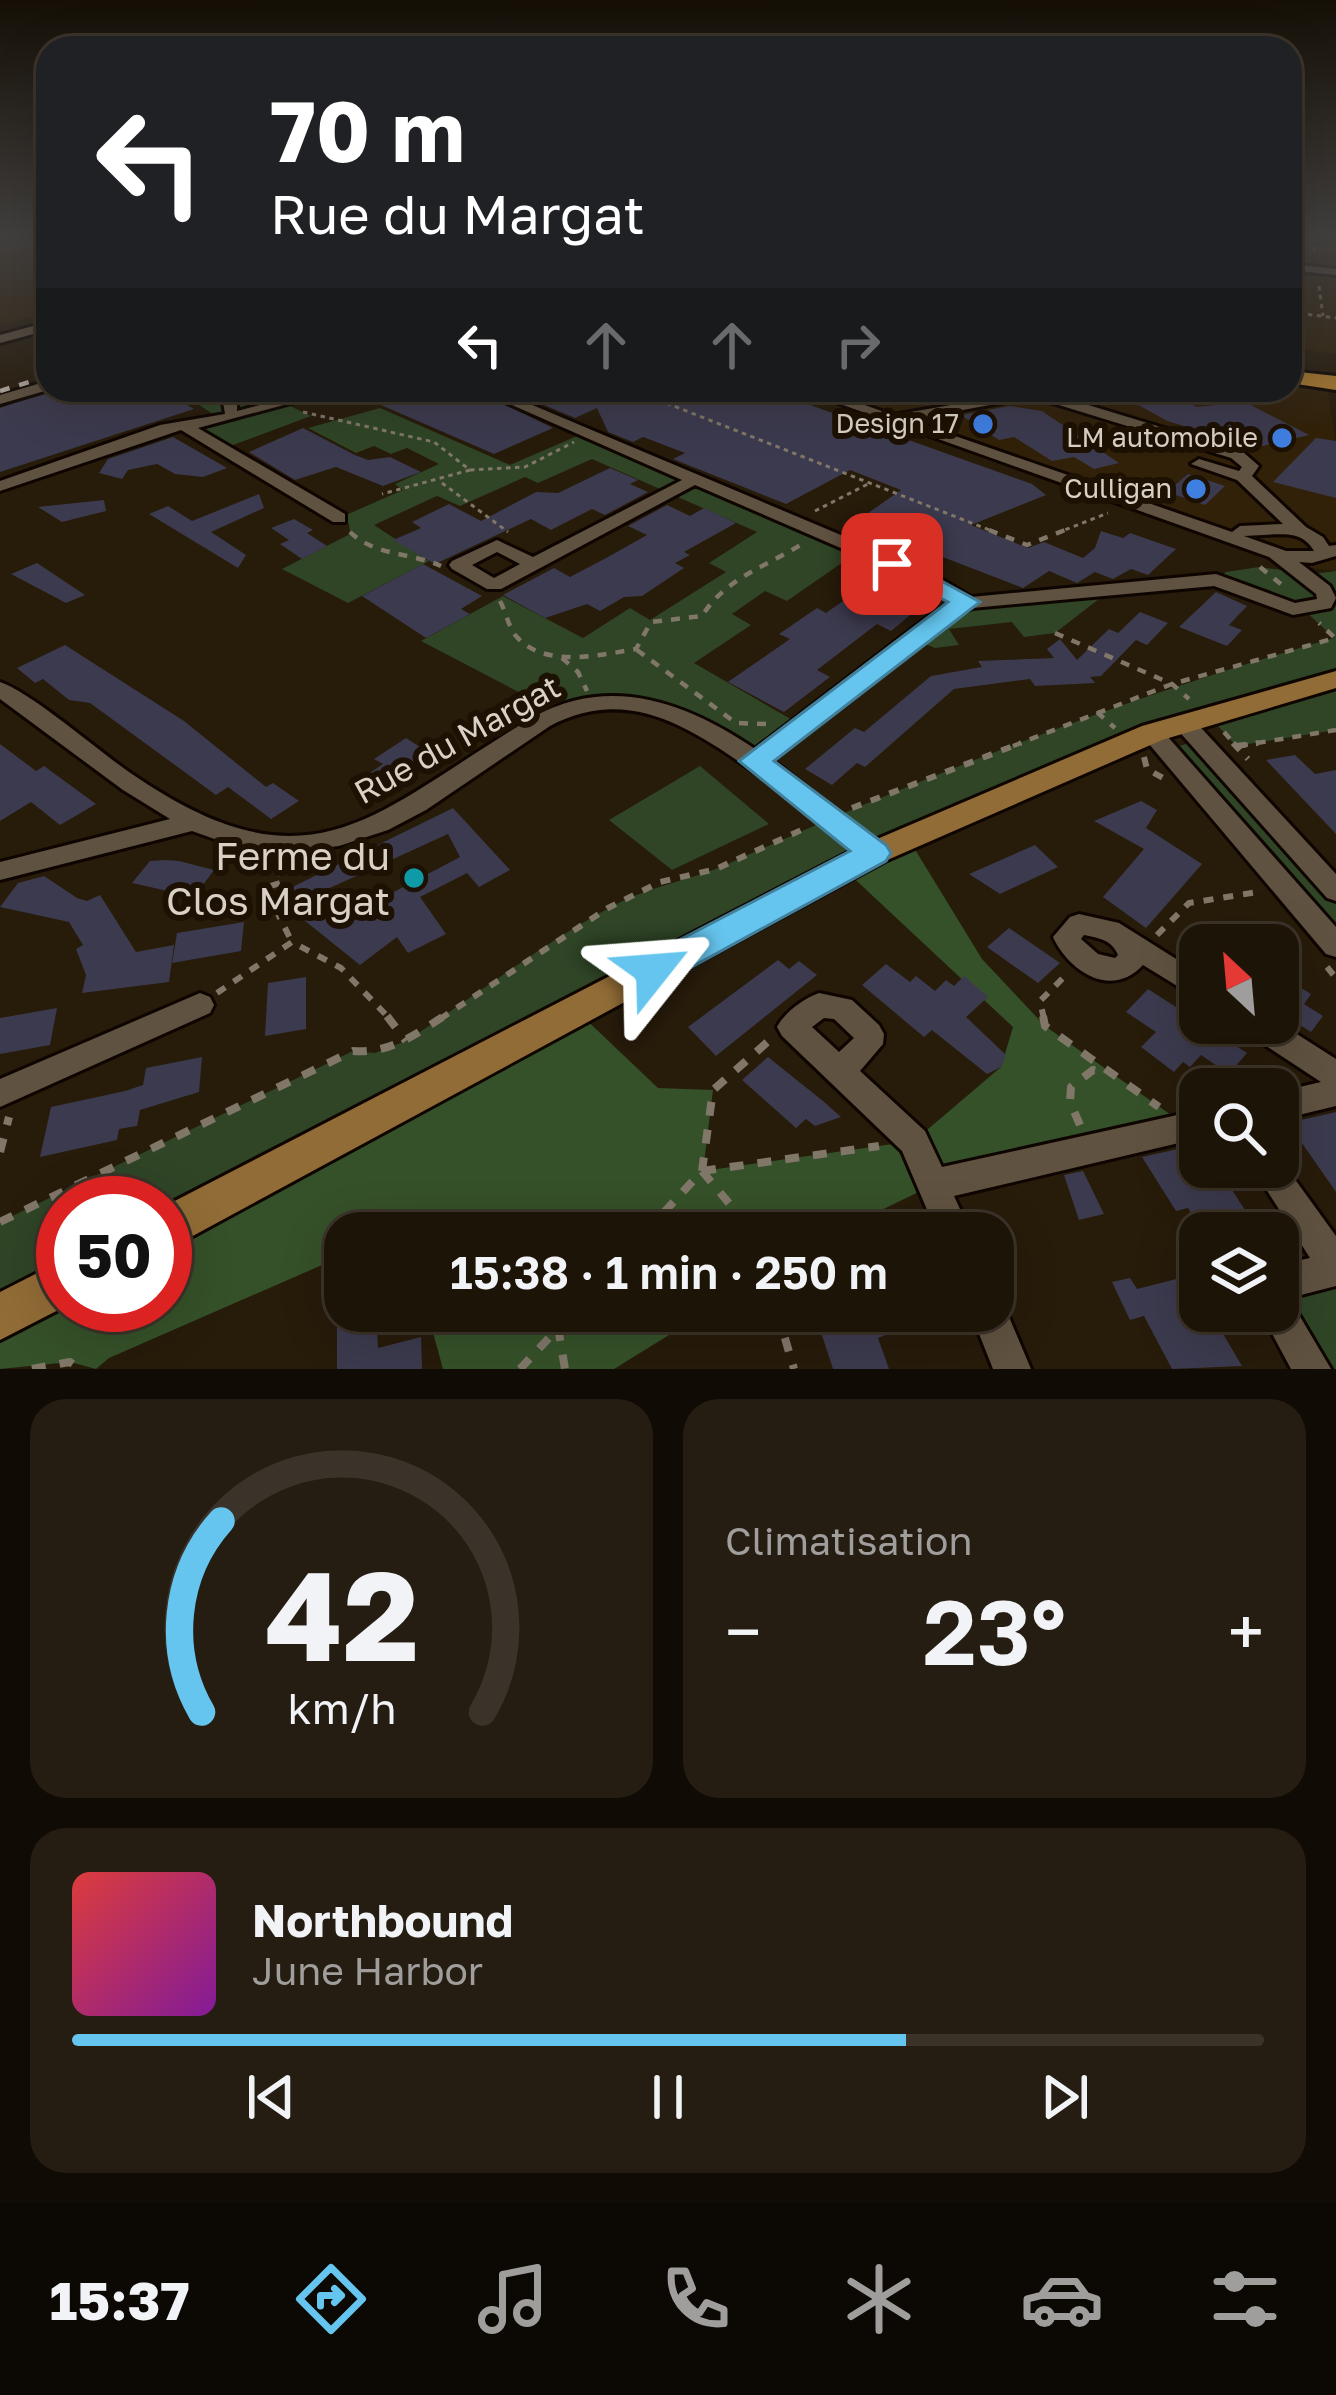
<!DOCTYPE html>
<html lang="fr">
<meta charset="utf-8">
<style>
body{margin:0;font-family:"Golos Text",sans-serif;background:#251d12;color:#f1f3f6;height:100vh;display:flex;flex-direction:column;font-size:45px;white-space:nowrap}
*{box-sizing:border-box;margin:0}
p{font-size:39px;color:#a09e9c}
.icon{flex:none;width:66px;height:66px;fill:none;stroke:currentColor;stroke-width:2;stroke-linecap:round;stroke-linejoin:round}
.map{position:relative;height:1369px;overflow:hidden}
.panel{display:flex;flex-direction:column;gap:30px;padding:30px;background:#100b04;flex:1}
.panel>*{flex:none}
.guide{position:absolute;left:36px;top:36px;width:1266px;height:366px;border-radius:36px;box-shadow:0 12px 48px #0002,0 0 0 3px #3b3329;background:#202124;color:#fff;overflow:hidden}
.needle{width:78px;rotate:334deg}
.fabs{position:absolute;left:1179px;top:924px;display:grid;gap:24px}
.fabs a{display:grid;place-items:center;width:120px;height:120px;border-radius:24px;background:#1d1408;box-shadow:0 12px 48px #0002,0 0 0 3px #3b3329;font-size:60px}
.speed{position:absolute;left:36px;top:1176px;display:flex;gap:24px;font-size:60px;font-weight:700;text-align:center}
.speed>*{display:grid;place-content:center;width:156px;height:156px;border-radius:50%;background:#1d1408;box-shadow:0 12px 48px #0002,0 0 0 3px #3b3329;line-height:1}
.speed .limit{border:18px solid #d22;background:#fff;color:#111}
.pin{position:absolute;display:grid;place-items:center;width:102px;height:102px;color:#fff;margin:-51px;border-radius:24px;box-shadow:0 6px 18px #0006}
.me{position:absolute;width:132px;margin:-66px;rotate:62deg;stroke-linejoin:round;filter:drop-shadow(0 0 9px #0008)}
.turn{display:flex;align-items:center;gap:42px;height:252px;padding:0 36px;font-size:54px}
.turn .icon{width:156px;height:156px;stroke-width:2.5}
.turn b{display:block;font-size:84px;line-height:102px}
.lanes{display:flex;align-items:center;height:114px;padding:0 36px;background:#0003;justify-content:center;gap:60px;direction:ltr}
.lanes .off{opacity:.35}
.big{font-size:90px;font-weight:600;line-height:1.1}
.panel .widget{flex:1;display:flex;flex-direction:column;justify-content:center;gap:18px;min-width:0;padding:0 42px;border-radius:36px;background:#251d12}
.panel .dial{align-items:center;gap:0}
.dial svg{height:312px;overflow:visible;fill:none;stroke:#3b3329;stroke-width:7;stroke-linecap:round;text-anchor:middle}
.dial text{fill:#f1f3f6;stroke:none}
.song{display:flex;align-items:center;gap:36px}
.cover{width:144px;height:144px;border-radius:18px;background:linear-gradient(135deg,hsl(0 70% 55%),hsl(290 70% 35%))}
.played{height:12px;border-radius:6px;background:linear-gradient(90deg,#65c5ee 70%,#3b3329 70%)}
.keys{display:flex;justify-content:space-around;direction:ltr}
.heat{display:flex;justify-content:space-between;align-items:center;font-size:66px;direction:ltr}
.panel .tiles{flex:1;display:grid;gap:30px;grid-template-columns:1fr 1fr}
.widget:last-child{grid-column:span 2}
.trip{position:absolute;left:324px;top:1212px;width:690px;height:120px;border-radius:36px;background:#1d1408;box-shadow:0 12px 48px #0002,0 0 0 3px #3b3329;font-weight:600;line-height:120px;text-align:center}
.dock{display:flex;height:192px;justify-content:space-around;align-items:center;background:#0c0803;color:#a09e9c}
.dock .icon{width:84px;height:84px}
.dock .on{color:#65c5ee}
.dock b{font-size:54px;color:#f1f3f6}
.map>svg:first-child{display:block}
.built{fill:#312109}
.green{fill:#2f4526}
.forest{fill:#355129}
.building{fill:#3c3a4e;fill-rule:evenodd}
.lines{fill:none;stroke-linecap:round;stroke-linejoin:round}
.minor-casing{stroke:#0f0500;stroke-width:6}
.major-casing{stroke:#0f0500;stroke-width:6}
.highway-casing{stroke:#0f0500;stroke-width:6}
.path-far3{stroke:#817769;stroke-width:3;stroke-dasharray:4.5 4.5;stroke-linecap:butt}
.path-far2{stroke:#817769;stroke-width:4.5;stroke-dasharray:9 9;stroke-linecap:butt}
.path-far1{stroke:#817769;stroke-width:6;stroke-dasharray:10 10;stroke-linecap:butt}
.path{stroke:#817769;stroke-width:8;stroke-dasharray:14 14;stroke-linecap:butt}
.minor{fill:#605240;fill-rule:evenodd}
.major{fill:#916c36;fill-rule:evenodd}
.highway{fill:#b17e2f;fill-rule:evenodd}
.rail{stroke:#bcb4a8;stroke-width:4.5;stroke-dasharray:10 10;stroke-linecap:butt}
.route{fill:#65c5ee;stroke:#42809b;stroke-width:3}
.shop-dot{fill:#3f7fe0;stroke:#1d1103;stroke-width:4.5}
.culture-dot{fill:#0f9aa8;stroke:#1d1103;stroke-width:4.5}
.labels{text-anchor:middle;stroke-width:12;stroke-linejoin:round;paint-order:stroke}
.far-poi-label{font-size:27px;fill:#d9d1c6;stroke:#1d1103;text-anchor:end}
.street-label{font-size:33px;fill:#d9d1c6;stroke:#1d1103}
.near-poi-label{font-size:39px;fill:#d9d1c6;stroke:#1d1103;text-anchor:end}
</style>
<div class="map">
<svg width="1336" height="1369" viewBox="0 0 1336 1369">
<rect width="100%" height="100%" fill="#271b0a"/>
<g class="built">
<polygon points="0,238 48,238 48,312 0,326"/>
<polygon points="1290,238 1336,238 1336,354 1290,348"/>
<polygon points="1290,380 1327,386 1336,443 1336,571 1281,564 1244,543 1209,536 787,390 1290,390"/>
</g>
<g class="green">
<polygon points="310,390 332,390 286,404 311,416 222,449 182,425 214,415 198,404 202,400 227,407 234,399 279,398"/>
<polygon points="380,408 510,465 584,433 893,564 879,574 846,560 787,601 765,591 732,614 751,625 694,663 801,725 754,761 639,701 559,713 421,641 503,596 583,638 630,608 650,620 726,572 709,563 757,532 592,459 538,483 525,477 460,506 437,496 374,525 429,561 348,603 282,569 350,534 349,524 339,518 403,490 395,484 439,464 407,448 391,454 374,446 356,453 308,428"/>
<path d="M1259,567L1313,574L1336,571V730L1236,746L1208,715L874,853L165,1229V1203H63V1283L0,1316V1222L353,1051L375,1053L406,1041C474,997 540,945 611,907C651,885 690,881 730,863C928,774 1125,698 1334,638L1303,609L1216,580L1226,572Z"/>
<polygon points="1108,592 1055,633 1024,637 1012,622 949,629 959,645 935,648 913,639 968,603"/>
<polygon points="1199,740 1336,891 1336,946 1167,750"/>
<polygon points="700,766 769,824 672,870 609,820"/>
<polygon points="1336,1269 1336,1369 1312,1369 1278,1311 1278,1283"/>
</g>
<g class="forest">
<polygon points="908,838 982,959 1045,1026 1188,1127 933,1185 834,1233 345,1233 345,1255 109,1358 96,1369 70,1362 0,1369 0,1315 63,1305 165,1305 165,1229 577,1011 658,1088 713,1090 703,1171 914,1141 1001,1067 1013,1027 844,869"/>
<polygon points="427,1311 708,1311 614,1369 443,1369"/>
</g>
<g class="building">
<polygon points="53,390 162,390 194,409 0,472 0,408"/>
<polygon points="368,390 474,390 553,428 494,454 381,405 393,402"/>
<polygon points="509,390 649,390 650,396 663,391 697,404 728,390 768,390 1032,484 1046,495 971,525 1028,548 1044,542 1083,558 1095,548 1101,531 1123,538 1130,533 1176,549 1148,575 1131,569 1113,579 1095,572 1077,583 1049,571 1023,588 854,523 901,490 850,470 786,504 673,459 685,453 643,437 633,442 608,432 597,408 575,418"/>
<polygon points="1112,390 1166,390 1197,407 1245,402 1309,435 1254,448 1215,426 1198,430 1167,421"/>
<polygon points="1010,406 1042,411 1119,463 1094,469 1074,457 1052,461 1014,437 999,440 961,415"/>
<polygon points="303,428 355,455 368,460 390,457 421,472 383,486 336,467 295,480 249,452"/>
<polygon points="173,437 227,468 203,477 175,474 157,464 128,470 122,479 99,473 108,459"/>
<polygon points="1316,438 1336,441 1336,498 1273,482"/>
<polygon points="610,468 638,480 630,484 648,492 605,515 592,509 551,530 531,519 435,564 393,540 421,528 412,522 449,504 481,521 536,492 558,493"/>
<polygon points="1188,474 1225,486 1205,505 1167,492"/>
<polygon points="259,494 264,508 211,532 246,555 238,568 149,514 168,506 192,521"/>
<polygon points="104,500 106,511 62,522 38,507"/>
<polygon points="667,505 690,516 704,508 736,523 684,552 690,555 675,563 684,568 642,596 624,597 600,611 587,604 545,618 503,595 554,568 570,577 608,557 647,535 628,526"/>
<polygon points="294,519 313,530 307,533 327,546 302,559 280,544 298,536 289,540 271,528"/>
<polygon points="37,563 85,595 66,603 11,574"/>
<polygon points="423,564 482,596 461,609 470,614 426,638 362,596"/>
<polygon points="880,575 932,597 891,631 877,624 817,670 830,677 784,712 728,682 790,639 779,634 817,608 826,613"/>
<polygon points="1216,592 1247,606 1229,625 1242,630 1227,646 1179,627"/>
<polygon points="1140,612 1168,623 1147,645 1136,640 1101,676 1090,677 1095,683 1035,686 1030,679 954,689 865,767 857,763 832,785 805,769 855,728 864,732 931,676 982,667 978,661 1054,658 1047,649 1060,639 1077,660 1109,629 1118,633"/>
<polygon points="65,645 184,721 266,787 273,783 299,801 271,819 228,787 216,795 90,703 69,700 43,679 35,683 17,668"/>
<polygon points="406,738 434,756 368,800 349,787 383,764 374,759"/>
<polygon points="0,744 36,771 44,766 96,804 60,825 31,802 0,821"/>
<polygon points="1295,755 1315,774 1336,770 1336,834 1266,760"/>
<polygon points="1141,801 1157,810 1146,828 1202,864 1146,928 1103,897 1144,849 1094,821"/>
<path d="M453,808L510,870L479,887L467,873L420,897L446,934L408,953L397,937L360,965L274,896ZM448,834L460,857L335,923L310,897Z"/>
<polygon points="1035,845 1058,867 1000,894 969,874"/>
<polygon points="165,860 179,861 214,870 194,897 132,883 150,861"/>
<polygon points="44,876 77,898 87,901 100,895 136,952 174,945 169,982 82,993 86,975 76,949 83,945 69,922 0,907 18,883"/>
<polygon points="244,922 241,951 172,963 177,933"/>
<polygon points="1009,928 1060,963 1038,983 987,947"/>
<polygon points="778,960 789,969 799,961 817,975 716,1056 688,1027"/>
<polygon points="886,964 910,982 916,976 935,991 946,980 954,986 964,976 988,997 966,1017 1006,1055 1001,1067 987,1074 932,1030 924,1037 862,985"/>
<polygon points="1278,974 1311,994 1304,1004 1323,1016 1311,1032 1278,1011"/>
<polygon points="306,977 306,1029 265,1036 268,983"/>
<polygon points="1148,989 1247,1053 1229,1074 1201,1055 1190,1067 1183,1062 1174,1072 1141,1047 1156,1032 1126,1012"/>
<polygon points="57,1008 50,1045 0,1054 0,1018"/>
<polygon points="202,1057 199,1092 140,1110 137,1126 119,1129 117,1140 40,1157 51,1107 125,1091 143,1085 146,1068"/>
<polygon points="768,1057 823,1101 841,1117 815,1126 806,1119 796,1128 742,1080"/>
<polygon points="1336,1112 1336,1192 1288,1123"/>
<polygon points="1200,1144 1200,1167 1217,1167 1260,1233 1203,1233 1188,1208 1176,1211 1142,1157"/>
<polygon points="1083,1171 1104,1214 1079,1220 1064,1175"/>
<polygon points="1200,1273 1200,1311 1213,1317 1242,1366 1172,1369 1144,1316 1130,1320 1112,1282 1130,1278 1137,1289"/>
<polygon points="870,1311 933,1311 934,1316 878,1338 889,1369 833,1369 819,1326"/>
<polygon points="362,1322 363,1334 377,1331 378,1348 421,1337 422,1369 337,1369 337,1326"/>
</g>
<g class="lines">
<defs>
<g id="minor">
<polygon points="1290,264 1336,269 1336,275 1290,270"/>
<polygon points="48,322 48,330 0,343 0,335"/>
<polygon points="48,381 48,390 0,404 0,395"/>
<polygon points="238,390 254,390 237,404 237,411 316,390 339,390 198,428 345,514 345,522 333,522 181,430 0,491 0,481 160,425 225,414 223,402"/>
<path d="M478,390H497L931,573L971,597L1216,574L1295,603L1317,599L1316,594L1269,557L801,390H822L893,415L1039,390L1243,452L1259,466L1252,476L1306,527L1323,537L1329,546L1336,545V556L1312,563L1299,562L1330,586L1336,598L1331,608L1293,615L1214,586L972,608L951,618L771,759L883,847L886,853L883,859L874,862L865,859C827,827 788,795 747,767C686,725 625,686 550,726L426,810L388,830L339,846L274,854L240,848L192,831L0,880V862L170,819L123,790L0,699V682C32,693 97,750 129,772C314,900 373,812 535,716C612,675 687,703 755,749L937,610L954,602L917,581L695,485L501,589H487L452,569L449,565L452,561L497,540L533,557L682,480ZM1033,397L1231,458L1242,467L1239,471L1199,459L1191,464L1237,480L1283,524L1240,526L1232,532L909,420ZM1263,535C1283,534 1303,531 1314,551H1286L1244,536ZM497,552L520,564L494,578L472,565Z"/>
<polygon points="1184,716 1192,718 1336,874 1336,901 1327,898 1176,728 1173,723"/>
<polygon points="1152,726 1160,728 1336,927 1336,957 1326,954 1144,738 1141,733"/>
<path d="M1079,914L1119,923L1200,974V1000L1143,965C1112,999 1069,972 1053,937L1070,917ZM1084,935C1099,938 1112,940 1118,955L1115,958L1098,954L1081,939Z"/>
<polygon points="200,993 210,997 214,1005 210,1013 0,1107 0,1079"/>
<path d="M819,993L852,1000L879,1025L884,1034L883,1044L860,1071L925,1131L942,1167L1200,1110V1138L954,1196L971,1233H937L902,1151L782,1036L777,1027C785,1012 803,999 819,993ZM824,1018L834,1019L854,1038L839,1052L812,1027Z"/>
<polygon points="1278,1022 1336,1059 1336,1106 1278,1120 1278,1092 1321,1082 1245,1032 1241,1023"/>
<polygon points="1278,1156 1336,1236 1336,1286 1289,1298 1331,1369 1291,1369 1260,1311 1278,1311 1278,1265 1310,1258 1252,1167 1278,1167"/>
<polygon points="993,1295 1001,1298 1031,1369 993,1369 970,1311 993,1311"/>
</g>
<g id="major">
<polygon points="1336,671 1336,688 1162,740 885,861 165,1251 165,1206 863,845 1142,726"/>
<polygon points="63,1260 63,1305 68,1305 0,1340 0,1292"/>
</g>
<polygon id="highway" points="1290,371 1336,376 1336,390 1290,383"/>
</defs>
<use href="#minor" class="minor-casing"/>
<use href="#major" class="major-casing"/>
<use href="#highway" class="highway-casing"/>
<g class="path-far3">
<polyline points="1313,238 1315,256"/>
<polyline points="1319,286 1323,316"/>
<polyline points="1290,312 1336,318"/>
<polyline points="633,390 997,533"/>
<polyline points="303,412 434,442 470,470 382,494"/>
<polyline points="470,470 525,467 574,442"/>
<polyline points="442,483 508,532"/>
<polyline points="815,511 868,484"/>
<polyline points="1057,533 1108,513"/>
</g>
<g class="path-far2">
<polyline points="989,530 1027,545 1065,530"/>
<path d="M350,532C375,556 409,552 441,566"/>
<polyline points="1260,567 1282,585"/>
<path d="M500,601C506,612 508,626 516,636C544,669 600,655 636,649L651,622L702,616C726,578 763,568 802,544"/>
<polyline points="1055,633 1172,684 1189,699"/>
<polyline points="637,650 736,723 767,724"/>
<polyline points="562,658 578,672 587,691"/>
<polyline points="1097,712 1115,728"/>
<polyline points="1224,732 1236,746"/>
<polyline points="1013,746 1172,684 1335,638 1319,623"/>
<polyline points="1239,746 1336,730"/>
</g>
<g class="path-far1">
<polyline points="1233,743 1248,759"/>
<polyline points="1236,746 1258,743"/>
<polyline points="1144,757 1147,769 1163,778"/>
<polyline points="852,808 1021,743"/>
<polyline points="278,866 283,882 265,888 292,942"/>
<polyline points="1157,935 1189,903 1258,892"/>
<polyline points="1327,967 1336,978"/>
<polyline points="217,993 292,942 341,968 390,1019"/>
<polyline points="440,1019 608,908 660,882 716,869 808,827"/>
<polyline points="1044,1019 1040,1001 1068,973"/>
</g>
<g class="path">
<polyline points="387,1016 406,1041"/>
<polyline points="1043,1016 1045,1026 1159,1107"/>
<polyline points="1080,1125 1070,1102 1071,1087 1093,1070 1108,1073"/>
<polyline points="0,1152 9,1117"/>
<polyline points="702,1171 879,1146"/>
<polyline points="702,1171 754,1233"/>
<path d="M0,1222L353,1051C389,1054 415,1035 444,1016"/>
<polyline points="645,1233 702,1171 713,1090 772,1038"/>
<polyline points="777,1311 794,1369"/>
<polyline points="558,1327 565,1369"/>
<polyline points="32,1369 70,1362 80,1369"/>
<polyline points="520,1369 574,1311"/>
</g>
<use href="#minor" class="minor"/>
<use href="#major" class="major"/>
<use href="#highway" class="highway"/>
<polyline class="rail" points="0,391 48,376"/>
</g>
<linearGradient id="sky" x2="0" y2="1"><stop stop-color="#150f06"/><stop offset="0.55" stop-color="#413f3e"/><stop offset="1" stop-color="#413f3e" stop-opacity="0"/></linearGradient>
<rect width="1336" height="430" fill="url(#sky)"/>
<polygon class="route" points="884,559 901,559 980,602 774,761 886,845 891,853 886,861 666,981 653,985 641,981 635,970 641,960 850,851 739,761 948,602 884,569"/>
<g class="shop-dot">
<circle cx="983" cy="424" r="12"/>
<circle cx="1282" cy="438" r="12"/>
<circle cx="1196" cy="489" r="12"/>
</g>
<circle class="culture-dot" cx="414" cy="878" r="12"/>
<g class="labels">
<g class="far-poi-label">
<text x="959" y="433">Design 17</text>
<text x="1258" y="447">LM automobile</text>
<text x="1172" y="498">Culligan</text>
</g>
<g class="street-label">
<text transform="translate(457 739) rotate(-29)" y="12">Rue du Margat</text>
</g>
<g class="near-poi-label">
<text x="390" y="870">Ferme du<tspan x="390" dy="45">Clos Margat</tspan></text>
</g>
</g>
</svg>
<div class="fabs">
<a><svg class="needle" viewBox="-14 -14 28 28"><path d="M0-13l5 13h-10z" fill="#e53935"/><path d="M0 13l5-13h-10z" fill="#a09e9c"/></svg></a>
<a><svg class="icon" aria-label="search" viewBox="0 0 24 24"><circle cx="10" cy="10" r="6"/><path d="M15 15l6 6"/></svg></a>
<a><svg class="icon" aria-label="layers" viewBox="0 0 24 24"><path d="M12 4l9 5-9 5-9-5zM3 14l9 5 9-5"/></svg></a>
</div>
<div class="speed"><div class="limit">50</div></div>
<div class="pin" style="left:892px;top:564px;background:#d93025"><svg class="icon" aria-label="arrive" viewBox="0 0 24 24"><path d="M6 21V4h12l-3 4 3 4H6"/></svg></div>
<svg class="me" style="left:653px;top:970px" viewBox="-20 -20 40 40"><path d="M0-17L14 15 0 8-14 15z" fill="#65c5ee" stroke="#fff" stroke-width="4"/></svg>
<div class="trip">15:38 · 1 min · 250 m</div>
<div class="guide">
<div class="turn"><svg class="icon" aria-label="left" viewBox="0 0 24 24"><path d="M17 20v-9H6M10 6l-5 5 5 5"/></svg><div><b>70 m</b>Rue du Margat</div></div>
<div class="lanes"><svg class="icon" aria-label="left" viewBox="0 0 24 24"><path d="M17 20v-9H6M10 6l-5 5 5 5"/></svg><svg class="icon off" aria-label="ahead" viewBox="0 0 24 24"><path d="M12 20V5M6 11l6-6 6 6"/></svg><svg class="icon off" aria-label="ahead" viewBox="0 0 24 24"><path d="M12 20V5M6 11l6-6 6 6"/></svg><svg class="icon off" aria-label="right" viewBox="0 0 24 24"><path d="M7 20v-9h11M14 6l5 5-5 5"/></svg></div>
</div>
</div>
<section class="panel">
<div class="tiles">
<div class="widget dial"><svg viewBox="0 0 100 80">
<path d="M14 69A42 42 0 1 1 86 69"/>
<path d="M14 69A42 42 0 0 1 19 20" stroke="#65c5ee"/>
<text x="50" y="56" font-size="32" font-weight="700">42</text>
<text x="50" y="72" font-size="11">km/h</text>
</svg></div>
<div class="widget"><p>Climatisation</p>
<div class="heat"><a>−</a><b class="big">23°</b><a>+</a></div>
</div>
<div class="widget">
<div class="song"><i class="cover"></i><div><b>Northbound</b><p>June Harbor</p></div></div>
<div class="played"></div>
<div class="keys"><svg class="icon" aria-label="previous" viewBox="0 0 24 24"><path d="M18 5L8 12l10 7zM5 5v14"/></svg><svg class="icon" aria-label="pause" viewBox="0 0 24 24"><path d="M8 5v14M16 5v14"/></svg><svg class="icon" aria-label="next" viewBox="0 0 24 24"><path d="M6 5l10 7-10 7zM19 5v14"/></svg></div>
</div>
</div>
</section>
<nav class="dock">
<b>15:37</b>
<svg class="icon on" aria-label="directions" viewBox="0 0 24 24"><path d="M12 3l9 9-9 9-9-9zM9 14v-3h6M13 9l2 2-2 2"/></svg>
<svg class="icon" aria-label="music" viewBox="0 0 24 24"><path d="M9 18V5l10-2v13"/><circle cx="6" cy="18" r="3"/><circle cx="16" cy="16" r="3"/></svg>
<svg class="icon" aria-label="phone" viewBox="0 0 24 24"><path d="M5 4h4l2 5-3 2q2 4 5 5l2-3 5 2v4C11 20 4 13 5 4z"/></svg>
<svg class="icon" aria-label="climate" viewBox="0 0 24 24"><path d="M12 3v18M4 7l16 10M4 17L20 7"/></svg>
<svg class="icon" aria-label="car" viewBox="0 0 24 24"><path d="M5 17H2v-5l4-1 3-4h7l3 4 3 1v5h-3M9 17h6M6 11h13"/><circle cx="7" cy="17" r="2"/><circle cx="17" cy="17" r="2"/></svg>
<svg class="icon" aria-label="filters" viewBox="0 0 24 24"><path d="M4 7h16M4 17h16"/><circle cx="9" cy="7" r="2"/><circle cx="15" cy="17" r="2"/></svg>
</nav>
